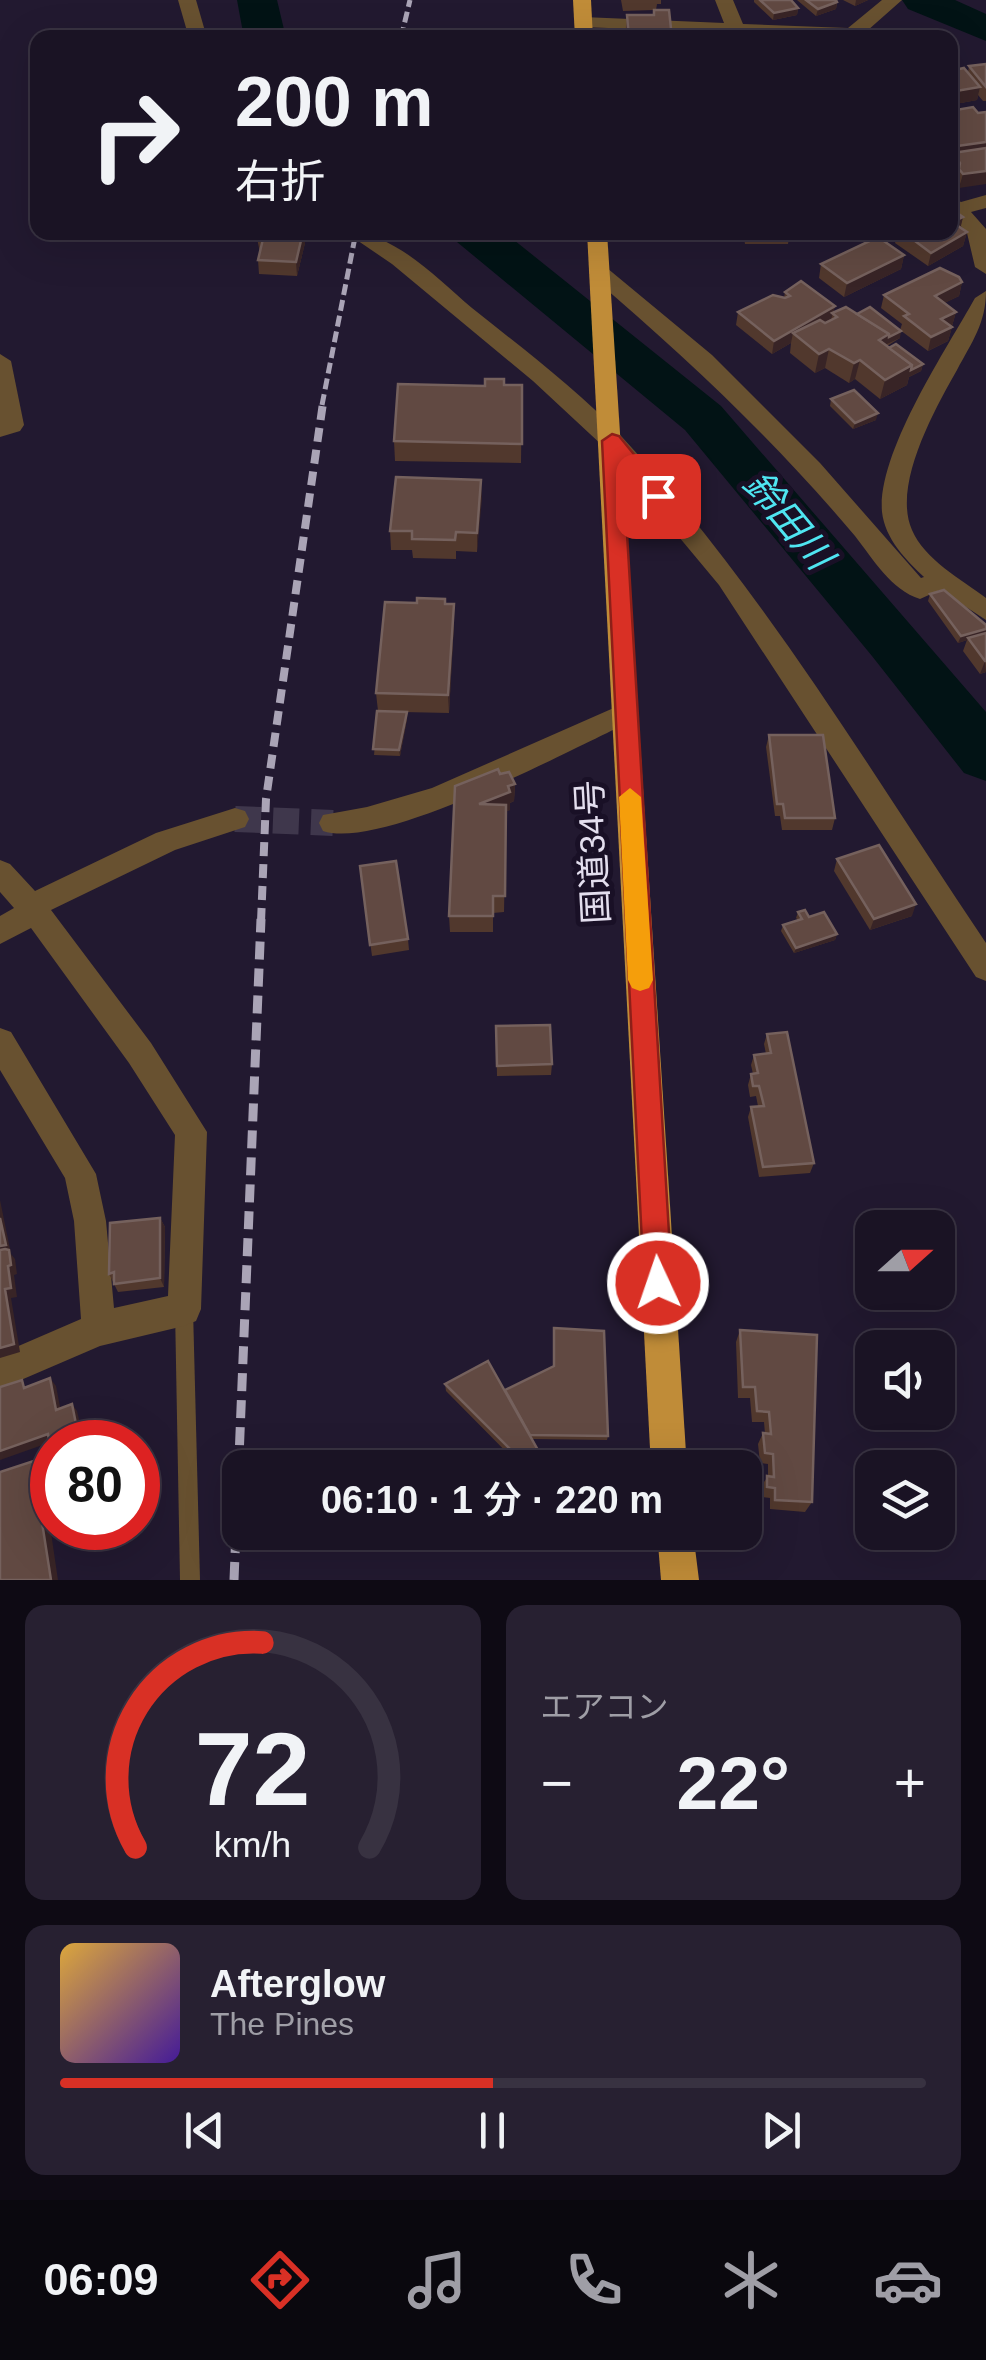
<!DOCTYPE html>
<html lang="ja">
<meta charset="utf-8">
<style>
body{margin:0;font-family:Arial,"Noto Sans JP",sans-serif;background:#272031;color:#f1f3f6;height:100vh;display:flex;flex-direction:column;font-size:38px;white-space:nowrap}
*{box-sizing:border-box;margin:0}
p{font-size:32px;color:#9f9ea6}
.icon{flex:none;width:55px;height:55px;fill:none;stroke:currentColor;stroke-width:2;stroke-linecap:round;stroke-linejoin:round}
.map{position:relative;height:1580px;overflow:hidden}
.sheet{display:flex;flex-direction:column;gap:25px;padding:25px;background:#0e0a14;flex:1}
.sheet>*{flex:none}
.top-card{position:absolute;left:30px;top:30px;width:928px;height:210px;border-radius:20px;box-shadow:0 10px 40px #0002,0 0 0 2px #383241;background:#1a1324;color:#f1f3f6;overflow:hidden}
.needle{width:65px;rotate:69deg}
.controls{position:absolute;left:855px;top:1210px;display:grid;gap:20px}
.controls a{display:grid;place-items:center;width:100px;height:100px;border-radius:20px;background:#1a1324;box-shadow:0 10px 40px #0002,0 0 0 2px #383241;font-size:50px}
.speed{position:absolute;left:30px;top:1420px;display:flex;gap:20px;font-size:50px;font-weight:700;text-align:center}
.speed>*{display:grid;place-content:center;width:130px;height:130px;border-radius:50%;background:#1a1324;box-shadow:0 10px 40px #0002,0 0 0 2px #383241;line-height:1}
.speed .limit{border:15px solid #d22;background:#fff;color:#111}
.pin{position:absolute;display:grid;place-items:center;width:85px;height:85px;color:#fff;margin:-42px;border-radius:20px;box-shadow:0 5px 15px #0006}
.me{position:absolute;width:110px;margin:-55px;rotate:357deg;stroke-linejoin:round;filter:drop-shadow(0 0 8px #0008)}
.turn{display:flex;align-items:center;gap:35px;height:210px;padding:0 40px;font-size:45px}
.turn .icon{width:130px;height:130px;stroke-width:2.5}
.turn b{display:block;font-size:70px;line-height:85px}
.big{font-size:75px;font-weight:600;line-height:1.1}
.sheet .tile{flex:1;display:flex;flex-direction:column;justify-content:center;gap:15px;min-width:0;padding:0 35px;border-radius:20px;background:#272031}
.sheet .dial{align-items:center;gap:0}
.dial svg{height:260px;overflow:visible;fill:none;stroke:#383241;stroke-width:7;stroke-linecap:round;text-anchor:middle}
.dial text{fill:#f1f3f6;stroke:none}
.song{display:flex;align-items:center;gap:30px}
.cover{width:120px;height:120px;border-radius:15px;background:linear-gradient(135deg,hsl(40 70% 55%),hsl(260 70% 35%))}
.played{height:10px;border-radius:5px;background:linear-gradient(90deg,#d93025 50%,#383241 50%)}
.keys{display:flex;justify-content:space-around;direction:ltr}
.heat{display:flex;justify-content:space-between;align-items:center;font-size:55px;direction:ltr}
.sheet .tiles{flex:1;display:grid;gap:25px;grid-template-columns:1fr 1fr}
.tile:last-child{grid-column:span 2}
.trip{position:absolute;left:222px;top:1450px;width:540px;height:100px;border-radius:20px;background:#1a1324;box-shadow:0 10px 40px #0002,0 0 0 2px #383241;font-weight:600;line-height:100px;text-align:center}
.tab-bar{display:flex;height:160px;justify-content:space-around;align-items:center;background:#0a080e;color:#9f9ea6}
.tab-bar .icon{width:70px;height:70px}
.tab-bar .selected{color:#d93025}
.tab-bar b{font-size:45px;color:#f1f3f6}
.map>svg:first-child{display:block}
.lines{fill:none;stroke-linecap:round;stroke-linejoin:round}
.river{fill:#021315;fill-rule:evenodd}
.minor-tunnel{stroke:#3f374c;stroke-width:26;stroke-dasharray:26 12;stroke-linecap:butt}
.service{fill:#685130;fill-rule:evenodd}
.minor{fill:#685130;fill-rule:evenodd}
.trunk{fill:#c08c38;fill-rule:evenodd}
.rail-far2{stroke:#aaa4b6;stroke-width:5;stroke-dasharray:11 5;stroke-linecap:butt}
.rail-far1{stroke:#aaa4b6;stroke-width:8;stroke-dasharray:14 8;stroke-linecap:butt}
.rail{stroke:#aaa4b6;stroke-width:9;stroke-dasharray:18 9;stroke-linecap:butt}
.wall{fill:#51382d}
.shaded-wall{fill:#382426}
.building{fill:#614942;stroke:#75615d;stroke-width:2.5}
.route{fill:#d93025;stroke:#8d1f18;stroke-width:2.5}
.slow{fill:#f59e0b}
.labels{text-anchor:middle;stroke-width:10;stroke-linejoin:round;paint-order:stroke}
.street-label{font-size:35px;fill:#e3deee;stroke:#191026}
.water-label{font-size:38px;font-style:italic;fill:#4fe5f1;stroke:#191026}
</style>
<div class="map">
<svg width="986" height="1580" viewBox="0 0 986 1580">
<rect width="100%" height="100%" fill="#221930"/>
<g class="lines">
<g class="river">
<polygon points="237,0 277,0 286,38 244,38"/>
<polygon points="902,0 955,0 986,14 986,41 908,9"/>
<polygon points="451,232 504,232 721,406 986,712 986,781 964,773 872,656 685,430 457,242"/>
</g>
<polyline class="minor-tunnel" points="235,819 333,823"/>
<polygon class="service" points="184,1300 191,1302 193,1309 200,1580 180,1580 175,1309 177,1302"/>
<g class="minor">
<polygon points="178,0 196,0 207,38 189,38"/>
<polygon points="715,0 733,0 743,24 848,28 882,0 902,0 859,38 583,27 574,22 583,17 724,23"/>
<polygon points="986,195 986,208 971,212 986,229 986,274 975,267 967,233 950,214 950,196 961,202"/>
<path d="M345,232C395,232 435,277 472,308C523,349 577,389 622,437C763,589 870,771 986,943V981L976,977L719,585L604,447L533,381L392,264Z"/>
<path d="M600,266L607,268L712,355L820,463L921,578L924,577C906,560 885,539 882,512C877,453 946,350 975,298L986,291C986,323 972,342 957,370C935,409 892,485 912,530C924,559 962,580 986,598V620L940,590L920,599C891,590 873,559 855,536C775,441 687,358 593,278L589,273L593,268Z"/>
<polygon points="0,354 11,361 24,425 20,431 0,437"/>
<path d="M625,703L634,706L638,713L634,720C573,748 383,851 323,831L319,823L323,815L367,807L432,788Z"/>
<polygon points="235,808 245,811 249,819 245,827 175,850 51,910 151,1043 207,1132 201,1309 196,1321 184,1326 100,1346 0,1389 0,1354 81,1319 74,1221 65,1178 0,1070 0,1028 11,1032 96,1174 106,1221 114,1308 168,1296 175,1135 129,1063 31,928 0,944 0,916 14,908 0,892 0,860 10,864 35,891 156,833"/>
</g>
<g class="trunk">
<polygon points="573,0 591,0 593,38 575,38"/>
<polygon points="587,232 607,232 687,1468 651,1468"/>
<polygon points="657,1532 693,1532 699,1580 661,1580"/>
</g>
<g class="rail-far2">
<polyline points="401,38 410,0"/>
<polyline points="322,405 356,232"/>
</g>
<polyline class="rail-far1" points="261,922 266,799 323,403"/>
<polyline class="rail" points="234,1580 261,919"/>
</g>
<g class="wall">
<polygon points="621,0 661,0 661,4 657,4 656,10 672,38 625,38 627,15 654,15 654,10 623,11"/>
<polygon points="754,0 791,0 798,8 797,15 773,20 754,2"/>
<polygon points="797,0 836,0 837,2 836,9 816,16"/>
<polygon points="843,0 868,0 855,6"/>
<polygon points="986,64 986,101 983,101 978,95 977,100 950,105 950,71 968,72 969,66"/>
<polygon points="950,111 978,113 986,112 959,188 955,182 953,184 950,181"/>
<polygon points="963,217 960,228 967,232 963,246 928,266 895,243 898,232 950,232"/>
<polygon points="237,232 304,232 305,243 297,276 259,274 258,260 260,253 257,238 243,240 242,235 238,236"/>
<polygon points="743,232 790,232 788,244 745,244"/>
<polygon points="904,255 901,269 844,297 819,278 821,264"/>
<polygon points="962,282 959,296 944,303 956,312 952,326 950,326 952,327 948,341 928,351 900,330 902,324 881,308 884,295"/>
<polygon points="785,292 835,306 833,313 900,338 887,346 923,364 921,371 909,377 907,385 880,399 855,379 849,383 825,368 815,373 790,353 791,343 772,354 736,325 738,312 784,298"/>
<polygon points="522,385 521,463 395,461 394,441 485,386"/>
<polygon points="831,399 876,420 853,429 830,406"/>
<polygon points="481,480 477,552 456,551 456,559 413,558 412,550 391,550 390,531"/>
<polygon points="930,594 986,625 986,672 980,674 963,651 967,640 958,643 928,601"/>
<polygon points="445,604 454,623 449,713 403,712 407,719 400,756 374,755 378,711 376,693"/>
<polygon points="769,735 835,818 832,830 782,830 780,816 775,816 766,747"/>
<polygon points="500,774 515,784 514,801 510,803 510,810 506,811 504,912 493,913 493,932 450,932 449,916"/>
<polygon points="837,859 912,916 870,930 834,871"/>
<polygon points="360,866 408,939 409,950 372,956"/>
<polygon points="798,912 809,917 837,934 835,940 794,953 781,931 783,925 798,920 796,918"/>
<polygon points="496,1026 552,1064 551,1075 497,1076"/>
<polygon points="767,1034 814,1163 810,1173 759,1177 748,1117 751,1107 758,1106 756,1096 750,1097 748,1085 751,1074 753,1074 751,1065 754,1055 766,1054 764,1044"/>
<polygon points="160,1218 165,1227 164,1287 118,1292 109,1274"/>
<polygon points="740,1330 812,1502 805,1512 770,1509 770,1498 761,1497 762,1485 768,1476 768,1464 760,1463 758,1444 763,1433 765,1434 764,1422 752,1422 750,1398 738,1398 736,1342"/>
<polygon points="445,1384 505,1390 608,1436 607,1440 532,1439 548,1468 522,1468 446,1391"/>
</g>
<g class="shaded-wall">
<polygon points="856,0 868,0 855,6"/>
<polygon points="837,2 836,9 816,16 818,9"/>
<polygon points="798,8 797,15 773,20 774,13"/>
<polygon points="980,87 977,100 950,105 950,92"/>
<polygon points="986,142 986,161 960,164 955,182 953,184 958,165 950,147"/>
<polygon points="986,171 986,184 959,188 963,174"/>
<polygon points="963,217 960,230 952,222"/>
<polygon points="303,232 305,243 297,276 296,262"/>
<polygon points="967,232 963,246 928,266 931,253"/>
<polygon points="904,255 901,269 844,297 847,283"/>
<polygon points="962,282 959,296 931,310 935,296"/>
<polygon points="835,306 831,320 799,338 793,333 791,343 772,354 774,341"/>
<polygon points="956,312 952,326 937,333 941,319"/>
<polygon points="952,327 948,341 928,351 931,337"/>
<polygon points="901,331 900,338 887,344 885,354 879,340 889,334"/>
<polygon points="829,349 825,368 815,373 819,354"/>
<polygon points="860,360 855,379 849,383 854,363"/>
<polygon points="923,364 921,371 909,377 907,385 880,399 885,380 912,365"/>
<polygon points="878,413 876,420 853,429 855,423"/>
<polygon points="481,480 482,499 477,552 477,533"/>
<polygon points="454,604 454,623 449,713 448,695"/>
<polygon points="986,629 986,634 958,643 961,636"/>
<polygon points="985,661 986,672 980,674"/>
<polygon points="407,712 407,719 400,756 399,750"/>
<polygon points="515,784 514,801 510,803 510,810 479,821 479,804 508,786"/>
<polygon points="916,904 912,916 870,930 874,919"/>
<polygon points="837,934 835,940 794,953 796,948"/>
<polygon points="0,1200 11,1254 15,1259 17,1274 14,1275 17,1297 11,1298 20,1352 0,1358"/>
<polygon points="160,1218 165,1227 164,1287 160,1278"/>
<polygon points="50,1378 56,1386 62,1417 56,1410"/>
<polygon points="72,1404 77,1411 83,1436 67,1442 52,1442 52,1444 51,1442 0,1460 0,1451"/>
<polygon points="52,1498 52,1510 48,1512 58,1580 51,1580 39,1503"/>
</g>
<g class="building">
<polygon points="760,0 791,0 798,8 774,13"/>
<polygon points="806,0 836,0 837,2 818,9"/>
<polygon points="654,10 669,10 672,38 629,38 627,15 654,15"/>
<polygon points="773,34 810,34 811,38 773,38"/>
<polygon points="986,64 986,87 969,66"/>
<polygon points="964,68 980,87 950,92 950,71"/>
<polygon points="973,107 978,113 986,112 986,142 950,147 950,111"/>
<polygon points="950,148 960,163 958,165 950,157"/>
<polygon points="986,148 986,171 963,174 959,169 960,163 953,153"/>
<polygon points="950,208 963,217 952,222 967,232 931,253 903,232 950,232"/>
<polygon points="258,232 303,232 296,262 258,260 263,239 256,239"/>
<polygon points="878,237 904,255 847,283 821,264"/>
<polygon points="940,268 959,277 962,282 935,296 956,312 941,319 952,327 931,337 904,316 909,314 884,295"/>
<polygon points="801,281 835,306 774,341 738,312 773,295 785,298 790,296 785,292"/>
<polygon points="846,307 889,334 879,340 912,365 885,380 860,360 854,363 829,349 819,354 793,333 820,320 825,323 837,317 832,313"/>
<polygon points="870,307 901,331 889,337 889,334 857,314"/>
<polygon points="896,344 923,364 911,370 912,365 889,348"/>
<polygon points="485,379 504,379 504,385 522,385 522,444 394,441 398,384 485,386"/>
<polygon points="854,390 878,413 855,423 831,399"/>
<polygon points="396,477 481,480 477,533 456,532 455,540 412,539 412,531 390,531"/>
<polygon points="944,590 986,625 986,629 961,636 930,594"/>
<polygon points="417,598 445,599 445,604 454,604 448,695 376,693 385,602 417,603"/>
<polygon points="986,633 986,661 985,661 968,638"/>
<polygon points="377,711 407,712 399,750 373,749"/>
<polygon points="769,735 823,735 835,818 785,818 783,804 777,804"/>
<polygon points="498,769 500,774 509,772 515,784 508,786 510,792 479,804 506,805 505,896 493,896 493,916 449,916 455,786"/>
<polygon points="879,845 916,904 874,919 837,859"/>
<polygon points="396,861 408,939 370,945 360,866"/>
<polygon points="805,910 809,917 824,912 837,934 796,948 783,925 802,919 798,912"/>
<polygon points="550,1025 552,1064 497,1066 496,1026"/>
<polygon points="787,1032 814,1163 763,1167 751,1107 764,1106 759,1086 753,1086 751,1074 758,1073 754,1055 771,1053 767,1034"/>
<polygon points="0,1218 6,1245 0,1246"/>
<polygon points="160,1218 160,1278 114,1284 114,1272 109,1274 110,1223"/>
<polygon points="5,1249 9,1250 11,1265 8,1266 11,1288 5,1289 14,1344 0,1348 0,1250"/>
<polygon points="554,1328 604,1331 608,1436 530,1435 505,1390 554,1366"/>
<polygon points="740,1330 817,1335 812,1502 775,1500 775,1488 767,1487 767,1476 774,1477 773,1454 765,1453 763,1433 771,1434 769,1412 757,1411 755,1387 743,1387"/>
<polygon points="488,1361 548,1468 529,1468 445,1384"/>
<polygon points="50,1378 56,1410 72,1404 77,1429 49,1440 48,1434 0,1451 0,1387 22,1380 24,1388"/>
<polygon points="52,1455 52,1498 39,1503 51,1580 0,1580 0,1472"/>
</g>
<polygon class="route" points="612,434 619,436 668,496 658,503 652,501 623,467 672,1283 668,1293 658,1297 648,1293 644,1283 602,441"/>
<polygon class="slow" points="630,788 641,797 653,980 649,988 640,991 632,988 628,980 619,797"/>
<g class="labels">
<g class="street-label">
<text transform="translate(593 852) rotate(-93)" y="12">国道34号</text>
</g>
<g class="water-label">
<text transform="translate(788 520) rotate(50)" y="13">鈴田川</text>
</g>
</g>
</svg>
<div class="controls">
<a><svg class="needle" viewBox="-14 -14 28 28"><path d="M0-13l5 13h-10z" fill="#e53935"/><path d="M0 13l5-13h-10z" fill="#9f9ea6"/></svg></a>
<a><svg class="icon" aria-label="sound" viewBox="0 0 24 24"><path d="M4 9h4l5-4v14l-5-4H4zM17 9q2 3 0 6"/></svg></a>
<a><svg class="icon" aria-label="layers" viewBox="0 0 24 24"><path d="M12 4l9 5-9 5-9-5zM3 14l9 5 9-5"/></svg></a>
</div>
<div class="speed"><div class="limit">80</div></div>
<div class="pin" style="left:658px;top:496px;background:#d93025"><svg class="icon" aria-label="arrive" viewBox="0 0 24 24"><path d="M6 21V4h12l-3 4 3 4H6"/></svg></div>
<svg class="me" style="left:658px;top:1283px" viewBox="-20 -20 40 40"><circle r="17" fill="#d93025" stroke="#fff" stroke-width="3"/><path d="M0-11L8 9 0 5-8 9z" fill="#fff"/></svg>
<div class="trip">06:10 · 1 分 · 220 m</div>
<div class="top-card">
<div class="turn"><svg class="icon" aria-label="right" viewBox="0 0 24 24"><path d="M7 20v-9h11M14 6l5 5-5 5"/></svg><div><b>200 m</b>右折</div></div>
</div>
</div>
<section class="sheet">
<div class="tiles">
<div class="tile dial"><svg viewBox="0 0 100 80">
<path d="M14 69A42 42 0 1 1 86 69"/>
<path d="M14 69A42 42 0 0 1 53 6" stroke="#d93025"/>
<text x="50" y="56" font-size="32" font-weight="700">72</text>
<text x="50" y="72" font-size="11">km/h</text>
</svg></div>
<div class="tile"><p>エアコン</p>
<div class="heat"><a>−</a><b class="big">22°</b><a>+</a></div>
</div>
<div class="tile">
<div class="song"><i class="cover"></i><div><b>Afterglow</b><p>The Pines</p></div></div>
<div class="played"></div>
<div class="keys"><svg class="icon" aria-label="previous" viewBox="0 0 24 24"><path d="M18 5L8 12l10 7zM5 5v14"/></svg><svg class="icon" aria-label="pause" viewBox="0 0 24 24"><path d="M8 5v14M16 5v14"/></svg><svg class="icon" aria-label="next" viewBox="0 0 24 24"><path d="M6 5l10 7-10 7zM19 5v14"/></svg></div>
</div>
</div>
</section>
<nav class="tab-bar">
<b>06:09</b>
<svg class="icon selected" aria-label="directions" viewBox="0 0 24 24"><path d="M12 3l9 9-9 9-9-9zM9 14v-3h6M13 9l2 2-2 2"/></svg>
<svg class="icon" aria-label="music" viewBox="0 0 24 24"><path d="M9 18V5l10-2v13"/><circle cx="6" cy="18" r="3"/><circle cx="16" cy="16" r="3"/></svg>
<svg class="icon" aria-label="phone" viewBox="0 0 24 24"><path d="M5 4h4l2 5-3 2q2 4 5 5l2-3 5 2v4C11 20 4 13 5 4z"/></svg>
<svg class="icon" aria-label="climate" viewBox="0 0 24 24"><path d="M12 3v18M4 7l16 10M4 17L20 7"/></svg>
<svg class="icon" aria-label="car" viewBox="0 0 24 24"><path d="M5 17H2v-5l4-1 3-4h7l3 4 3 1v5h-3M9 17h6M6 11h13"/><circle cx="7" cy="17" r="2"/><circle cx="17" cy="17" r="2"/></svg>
</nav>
